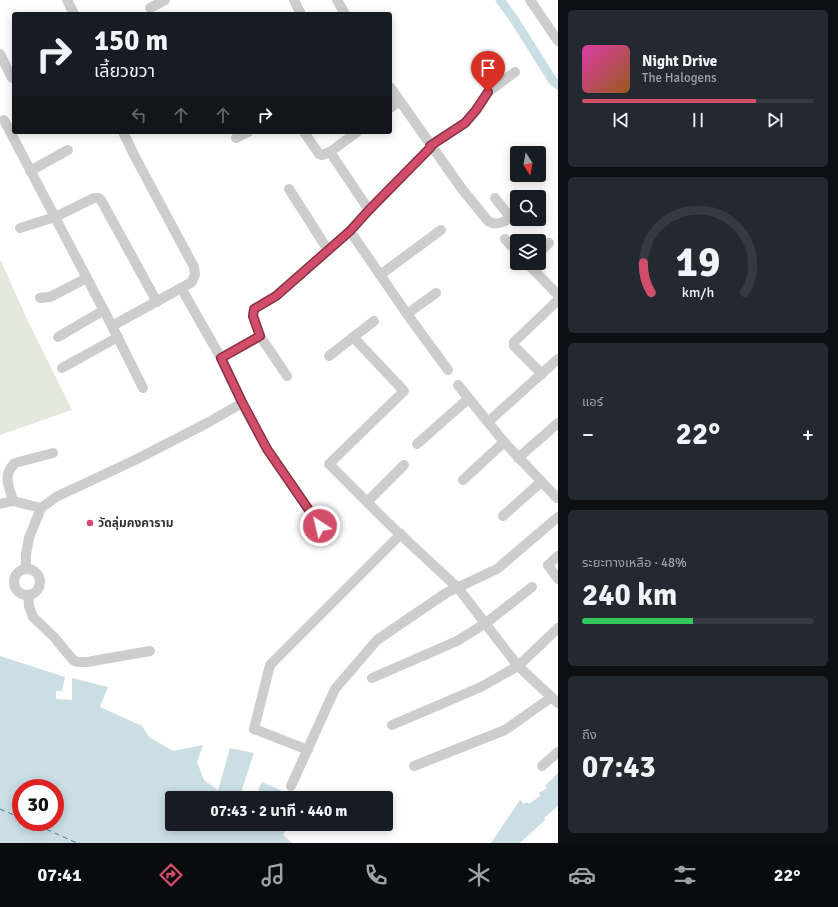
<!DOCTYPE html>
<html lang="th">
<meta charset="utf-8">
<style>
body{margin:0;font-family:Signika,"Noto Sans Thai",sans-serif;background:#242831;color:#f1f3f6;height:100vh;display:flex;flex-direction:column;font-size:15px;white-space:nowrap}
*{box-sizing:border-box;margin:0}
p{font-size:13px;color:#9ea1a6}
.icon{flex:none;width:22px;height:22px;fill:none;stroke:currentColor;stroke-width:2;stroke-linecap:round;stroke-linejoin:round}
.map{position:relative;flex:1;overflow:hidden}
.side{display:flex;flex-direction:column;gap:10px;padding:10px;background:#0d0f14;width:280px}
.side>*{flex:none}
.hud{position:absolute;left:12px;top:12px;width:380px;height:122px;border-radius:4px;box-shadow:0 2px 10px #0003;background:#171b24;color:#f1f3f6;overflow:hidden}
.needle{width:26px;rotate:169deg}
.fabs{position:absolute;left:510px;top:146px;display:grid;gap:8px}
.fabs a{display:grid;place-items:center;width:36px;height:36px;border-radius:4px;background:#171b24;box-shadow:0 2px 10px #0003;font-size:20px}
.speed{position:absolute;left:12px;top:779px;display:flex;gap:8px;font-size:20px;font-weight:700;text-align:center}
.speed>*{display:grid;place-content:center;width:52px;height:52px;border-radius:50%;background:#171b24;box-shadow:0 2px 10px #0003;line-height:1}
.speed .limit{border:6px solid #d22;background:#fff;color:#111}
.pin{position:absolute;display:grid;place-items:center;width:34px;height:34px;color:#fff;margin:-41px -17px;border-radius:50% 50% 50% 0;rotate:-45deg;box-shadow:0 0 4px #0007}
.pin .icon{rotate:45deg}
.me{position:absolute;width:44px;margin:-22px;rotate:325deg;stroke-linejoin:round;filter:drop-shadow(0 0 3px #0008)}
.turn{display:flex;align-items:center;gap:14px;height:84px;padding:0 16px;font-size:18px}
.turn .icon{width:52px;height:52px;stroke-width:2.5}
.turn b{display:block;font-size:28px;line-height:34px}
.lanes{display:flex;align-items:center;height:38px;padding:0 16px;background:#0003;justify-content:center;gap:20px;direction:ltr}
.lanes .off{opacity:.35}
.big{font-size:30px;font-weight:700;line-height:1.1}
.side .tile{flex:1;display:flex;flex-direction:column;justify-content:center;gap:6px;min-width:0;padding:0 14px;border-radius:6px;background:#242831}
.side .dial{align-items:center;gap:0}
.dial svg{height:104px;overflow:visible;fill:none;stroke:#363941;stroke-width:7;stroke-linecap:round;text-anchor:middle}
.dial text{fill:#f1f3f6;stroke:none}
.song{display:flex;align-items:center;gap:12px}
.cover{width:48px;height:48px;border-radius:6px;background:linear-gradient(135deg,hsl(320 70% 55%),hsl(30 70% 35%))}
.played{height:4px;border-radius:2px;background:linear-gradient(90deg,#d24d69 75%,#363941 75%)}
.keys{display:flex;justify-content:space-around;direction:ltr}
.heat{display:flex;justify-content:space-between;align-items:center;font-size:22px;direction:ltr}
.charge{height:6px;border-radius:3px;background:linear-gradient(90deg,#34c759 48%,#363941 0)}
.trip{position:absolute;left:165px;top:791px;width:228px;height:40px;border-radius:4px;background:#171b24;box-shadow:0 2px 10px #0003;font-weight:700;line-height:40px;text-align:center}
.dock{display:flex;height:64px;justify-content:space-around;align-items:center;background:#090b0e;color:#9ea1a6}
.dock .icon{width:28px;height:28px}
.dock .active{color:#d24d69}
.dock b{font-size:18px;color:#f1f3f6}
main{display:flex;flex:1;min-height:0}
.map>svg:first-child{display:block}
.green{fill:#e4e8dd}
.water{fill:#cadee4;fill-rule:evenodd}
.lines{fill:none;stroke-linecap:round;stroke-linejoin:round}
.canal{stroke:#cadee4;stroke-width:9}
.ferry{stroke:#497c8d;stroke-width:1;stroke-dasharray:5 4;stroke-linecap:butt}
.street{stroke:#cdcdcd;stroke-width:10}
.route-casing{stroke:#883244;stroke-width:10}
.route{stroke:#d24d69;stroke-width:7}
.poi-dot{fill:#d24d69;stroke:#fff;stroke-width:1.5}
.labels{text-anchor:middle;stroke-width:4;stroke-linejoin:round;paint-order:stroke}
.poi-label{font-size:12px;font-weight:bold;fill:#333;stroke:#fff;text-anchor:start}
</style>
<main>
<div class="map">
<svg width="558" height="843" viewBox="0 0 558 843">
<rect width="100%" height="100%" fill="#fff"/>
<polygon class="green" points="0,259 27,319 72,410 0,435"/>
<g class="water">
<path d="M0,656L65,677L62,691H56V699L72,700V678L108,687L100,707L142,726L149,737L173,751L203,745L197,762L204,780L218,790L230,748L254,753L239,798H172V824H289L283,835L292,843H0ZM21,788H55V822H21Z"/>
<polygon points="558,773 558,806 544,818 545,820 520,843 491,843 520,800 524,804 527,802 529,804 540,796 539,793 547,788 545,786"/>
<polygon points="262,782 298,798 255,798"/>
</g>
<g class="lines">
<polyline class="canal" points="500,0 514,19 553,81 558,85"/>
<g class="ferry">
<polyline points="0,809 21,818"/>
<polyline points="30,822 77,843"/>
</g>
<g class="street">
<polyline points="67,0 74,14"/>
<polyline points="294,0 301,14"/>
<polyline points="337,0 345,14"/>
<polyline points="530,0 558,41"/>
<polyline points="150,8 165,0"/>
<polyline points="0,54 12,78"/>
<path d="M390,87L462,189L488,221C499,228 509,219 517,211"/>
<polyline points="390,108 399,101"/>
<polyline points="4,120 112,326 143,388"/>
<polyline points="304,132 319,154 322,155 330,152 369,210"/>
<polyline points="236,138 248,132"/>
<polyline points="430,145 465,123 477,110 488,92 515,72"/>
<polyline points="330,152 357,132"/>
<polyline points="30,171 68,150"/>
<polyline points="289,189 328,250"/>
<polyline points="495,198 510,217"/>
<polyline points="20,228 55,217 94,198 98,198 101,200 157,302"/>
<polyline points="350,231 407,314 448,370"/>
<polyline points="505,239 517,252"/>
<polyline points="539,253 549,243"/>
<polyline points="527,263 558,295"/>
<polyline points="380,275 441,230"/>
<polyline points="181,288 221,358 242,403 267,449 320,526"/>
<polyline points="40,298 50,297 87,278"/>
<polyline points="407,314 436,293"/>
<polyline points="112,326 192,282 195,274 194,267 134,155 123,132"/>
<polyline points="260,336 287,376"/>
<polyline points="58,337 104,310"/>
<polyline points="353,337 404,391 329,464 388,523 458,588 518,666 558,703"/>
<polyline points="329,356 374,321"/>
<polyline points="221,358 260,336 253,316 254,309 276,296 350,231 369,210 431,147"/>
<polyline points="62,368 118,337"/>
<polyline points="542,374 514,346 514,342 558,300"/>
<polyline points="458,385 504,442 557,498"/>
<polyline points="488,422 558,359"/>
<polyline points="417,444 468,399"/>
<polyline points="518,458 558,423"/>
<polyline points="463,480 504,442"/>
<path d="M13,501C9,486 2,475 15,463L53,453"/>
<polyline points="367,502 404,465"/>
<polyline points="0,504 13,501 41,508"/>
<polyline points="503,516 541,482"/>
<polyline points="558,556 548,565 558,579"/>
<polyline points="26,569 26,554 29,538 41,508 56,497 135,460 209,422 242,403"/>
<circle cx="27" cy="582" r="13"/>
<polyline points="28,595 29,606 33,617 54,637 73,660 78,662 87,662 150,651"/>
<polyline points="372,678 457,641 486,623 532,587"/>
<polyline points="392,725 481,687 518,666 558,628"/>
<polyline points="308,750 254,729 270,665 401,534"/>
<polyline points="414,766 505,730 552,697"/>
<polyline points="542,766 558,752"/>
<polyline points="291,786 335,689 377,640 446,593 497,569 558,517"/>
</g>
</g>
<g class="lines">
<defs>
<polyline id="route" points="320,526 267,449 242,402 221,358 260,336 253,316 254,309 276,296 350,231 369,210 431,147 430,146 465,123 476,110 488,92"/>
</defs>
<use href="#route" class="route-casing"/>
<use href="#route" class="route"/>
</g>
<circle class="poi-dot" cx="90" cy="523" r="4"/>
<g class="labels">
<g class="poi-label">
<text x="98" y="527">วัดลุ่มคงคาราม</text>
</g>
</g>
</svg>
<div class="fabs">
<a><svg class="needle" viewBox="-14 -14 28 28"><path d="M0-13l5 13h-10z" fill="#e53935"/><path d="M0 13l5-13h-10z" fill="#9ea1a6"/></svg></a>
<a><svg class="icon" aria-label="search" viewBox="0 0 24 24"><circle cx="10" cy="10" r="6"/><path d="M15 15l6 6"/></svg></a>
<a><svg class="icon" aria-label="layers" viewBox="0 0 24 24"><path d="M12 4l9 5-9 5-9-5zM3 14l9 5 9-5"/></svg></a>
</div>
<div class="speed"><div class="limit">30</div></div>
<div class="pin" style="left:488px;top:92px;background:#d93025"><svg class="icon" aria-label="arrive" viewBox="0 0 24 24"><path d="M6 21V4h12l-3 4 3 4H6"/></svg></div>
<svg class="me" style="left:320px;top:526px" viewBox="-20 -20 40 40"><circle r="17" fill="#d24d69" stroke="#fff" stroke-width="3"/><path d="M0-11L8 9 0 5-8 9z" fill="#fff"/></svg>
<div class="trip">07:43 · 2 นาที · 440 m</div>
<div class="hud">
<div class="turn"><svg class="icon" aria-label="right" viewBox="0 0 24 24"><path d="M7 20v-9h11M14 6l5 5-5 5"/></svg><div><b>150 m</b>เลี้ยวขวา</div></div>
<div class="lanes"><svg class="icon off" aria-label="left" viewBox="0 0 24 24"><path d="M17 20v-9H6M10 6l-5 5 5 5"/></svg><svg class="icon off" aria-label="ahead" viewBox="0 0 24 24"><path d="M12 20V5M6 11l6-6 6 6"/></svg><svg class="icon off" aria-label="ahead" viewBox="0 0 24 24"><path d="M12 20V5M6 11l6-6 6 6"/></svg><svg class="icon" aria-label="right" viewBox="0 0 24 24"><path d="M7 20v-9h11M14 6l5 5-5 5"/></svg></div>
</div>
</div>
<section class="side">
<div class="tile">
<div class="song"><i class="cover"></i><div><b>Night Drive</b><p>The Halogens</p></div></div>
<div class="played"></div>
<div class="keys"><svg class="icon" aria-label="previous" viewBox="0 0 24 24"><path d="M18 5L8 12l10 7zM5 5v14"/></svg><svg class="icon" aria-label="pause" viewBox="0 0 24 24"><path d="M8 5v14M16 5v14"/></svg><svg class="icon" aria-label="next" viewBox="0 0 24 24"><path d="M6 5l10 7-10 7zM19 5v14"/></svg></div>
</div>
<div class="tile dial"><svg viewBox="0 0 100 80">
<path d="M14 69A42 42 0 1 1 86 69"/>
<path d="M14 69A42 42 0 0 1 8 46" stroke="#d24d69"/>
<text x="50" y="56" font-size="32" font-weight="700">19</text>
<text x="50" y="72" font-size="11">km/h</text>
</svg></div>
<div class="tile"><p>แอร์</p>
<div class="heat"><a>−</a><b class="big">22°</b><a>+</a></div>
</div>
<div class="tile"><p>ระยะทางเหลือ · 48%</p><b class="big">240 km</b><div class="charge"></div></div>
<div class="tile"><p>ถึง</p><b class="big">07:43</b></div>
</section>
</main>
<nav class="dock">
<b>07:41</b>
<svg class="icon active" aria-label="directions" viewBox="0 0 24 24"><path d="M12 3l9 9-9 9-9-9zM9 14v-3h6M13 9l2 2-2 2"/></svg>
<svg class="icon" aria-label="music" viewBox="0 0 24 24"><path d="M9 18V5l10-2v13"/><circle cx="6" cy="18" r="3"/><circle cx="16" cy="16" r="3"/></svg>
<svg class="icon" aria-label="phone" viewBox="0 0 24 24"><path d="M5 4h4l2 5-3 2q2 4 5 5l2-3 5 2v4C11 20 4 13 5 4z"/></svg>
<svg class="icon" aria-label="climate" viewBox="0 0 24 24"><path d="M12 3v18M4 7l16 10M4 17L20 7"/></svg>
<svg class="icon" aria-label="car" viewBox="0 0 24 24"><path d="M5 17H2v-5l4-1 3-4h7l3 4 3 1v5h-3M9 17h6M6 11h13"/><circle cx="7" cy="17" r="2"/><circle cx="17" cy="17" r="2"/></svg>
<svg class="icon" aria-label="filters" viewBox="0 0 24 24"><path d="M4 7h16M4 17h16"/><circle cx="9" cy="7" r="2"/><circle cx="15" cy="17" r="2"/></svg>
<b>22°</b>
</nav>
